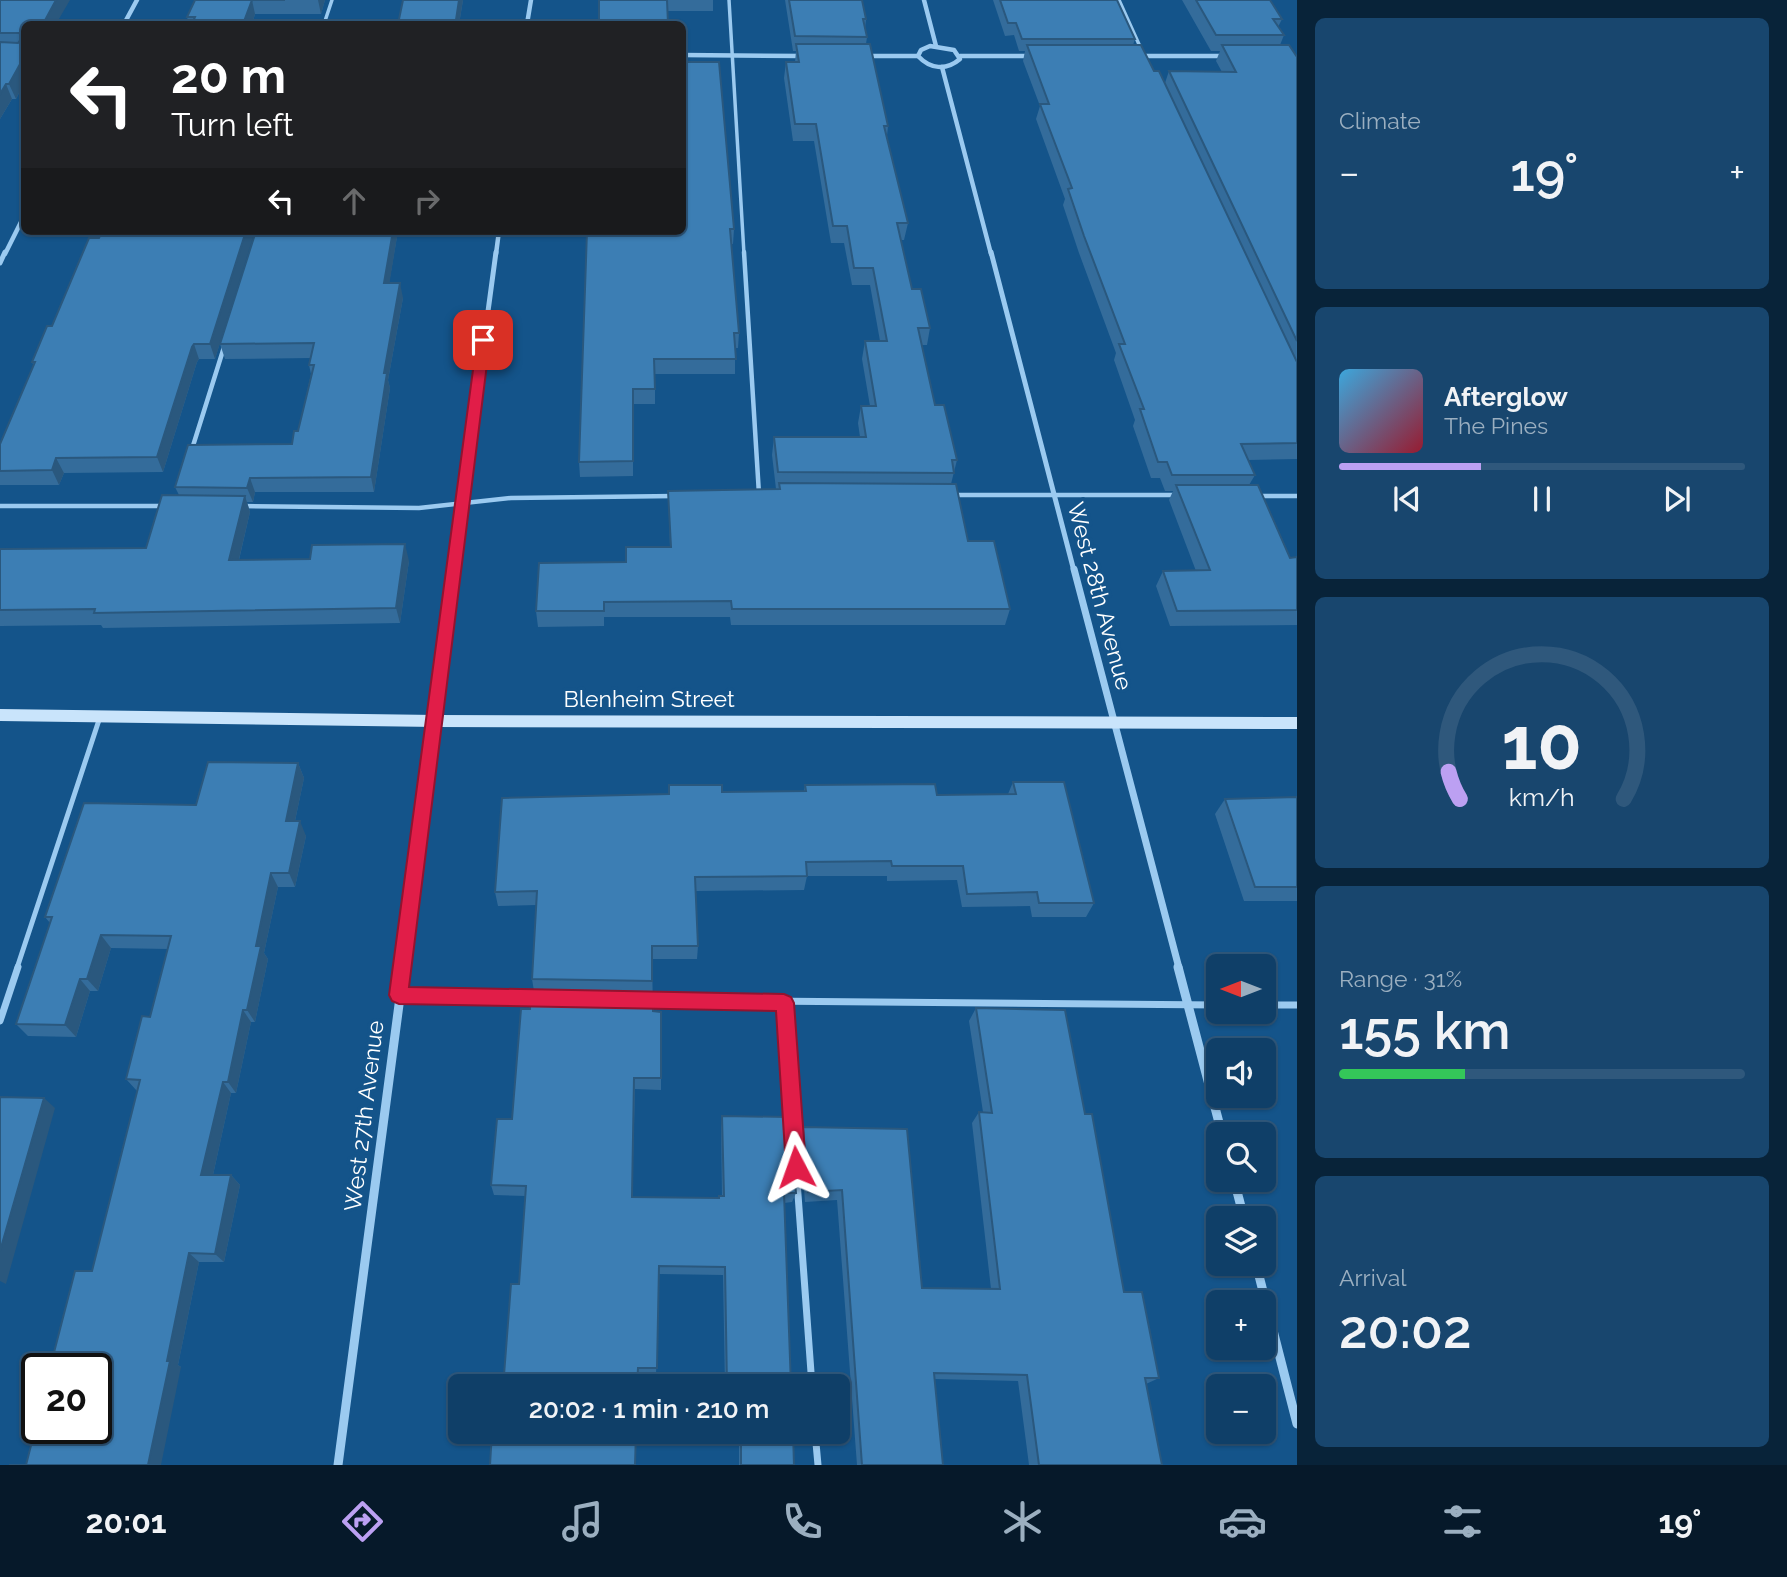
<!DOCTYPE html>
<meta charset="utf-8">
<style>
body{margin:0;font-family:Raleway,sans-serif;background:#18466e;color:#f1f3f6;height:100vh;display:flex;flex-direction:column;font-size:26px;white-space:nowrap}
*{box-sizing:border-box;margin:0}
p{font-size:23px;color:#9bafc0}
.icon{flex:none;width:38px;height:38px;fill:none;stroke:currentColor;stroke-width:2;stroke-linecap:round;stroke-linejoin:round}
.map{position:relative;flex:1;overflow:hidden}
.panel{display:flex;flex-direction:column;gap:18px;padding:18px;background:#082339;width:490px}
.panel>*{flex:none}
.top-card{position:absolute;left:21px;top:21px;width:665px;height:214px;border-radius:10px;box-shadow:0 2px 5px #0004,0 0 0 2px #2f587c;background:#202124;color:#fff;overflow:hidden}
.needle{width:46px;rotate:270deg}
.buttons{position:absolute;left:1206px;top:954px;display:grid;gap:14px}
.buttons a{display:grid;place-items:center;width:70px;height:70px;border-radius:10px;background:#0f3f68;box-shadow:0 2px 5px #0004,0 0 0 2px #2f587c;font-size:35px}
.speed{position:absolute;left:21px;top:1353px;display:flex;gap:14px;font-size:35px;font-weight:700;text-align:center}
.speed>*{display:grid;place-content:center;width:91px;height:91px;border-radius:50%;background:#0f3f68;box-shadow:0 2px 5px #0004,0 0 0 2px #2f587c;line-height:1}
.speed .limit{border:4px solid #111;border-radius:10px;background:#fff;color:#111}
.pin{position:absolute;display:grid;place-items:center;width:60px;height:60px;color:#fff;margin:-30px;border-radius:14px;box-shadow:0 4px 10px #0006}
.me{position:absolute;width:77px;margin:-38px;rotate:356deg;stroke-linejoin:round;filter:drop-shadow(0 0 5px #0008)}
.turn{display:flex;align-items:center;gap:24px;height:147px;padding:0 35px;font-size:32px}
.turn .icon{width:91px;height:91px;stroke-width:2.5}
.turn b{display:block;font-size:49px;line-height:60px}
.lanes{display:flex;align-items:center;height:66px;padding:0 35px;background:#0003;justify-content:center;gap:35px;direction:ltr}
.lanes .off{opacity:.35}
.big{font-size:52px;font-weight:600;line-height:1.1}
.panel .widget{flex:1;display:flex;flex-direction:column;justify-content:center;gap:10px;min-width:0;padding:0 24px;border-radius:10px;background:#18466e}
.panel .dial{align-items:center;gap:0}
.dial svg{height:182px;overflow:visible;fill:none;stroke:#2f587c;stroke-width:7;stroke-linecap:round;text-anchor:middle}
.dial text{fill:#f1f3f6;stroke:none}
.song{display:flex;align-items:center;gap:21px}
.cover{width:84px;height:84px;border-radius:10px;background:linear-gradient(135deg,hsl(200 70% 55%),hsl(350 70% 35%))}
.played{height:7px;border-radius:4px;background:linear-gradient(90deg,#bca0f2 35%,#2f587c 35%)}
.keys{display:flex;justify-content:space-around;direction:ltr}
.heat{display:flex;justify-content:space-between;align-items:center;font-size:38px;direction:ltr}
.charge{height:10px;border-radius:5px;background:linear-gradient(90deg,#34c759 31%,#2f587c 0)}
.trip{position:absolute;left:448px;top:1374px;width:402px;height:70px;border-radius:10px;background:#0f3f68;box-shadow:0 2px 5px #0004,0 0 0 2px #2f587c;font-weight:600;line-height:70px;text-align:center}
.menu{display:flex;height:112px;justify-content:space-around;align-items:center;background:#06192a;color:#9bafc0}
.menu .icon{width:49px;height:49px}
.menu .active{color:#bca0f2}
.menu b{font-size:32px;color:#f1f3f6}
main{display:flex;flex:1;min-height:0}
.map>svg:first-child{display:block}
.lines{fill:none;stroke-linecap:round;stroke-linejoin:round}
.lane-far3{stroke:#9bcaf0;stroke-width:3.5}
.lane-far2{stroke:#9bcaf0;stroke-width:4.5}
.lane-far1{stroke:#9bcaf0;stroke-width:5}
.lane{stroke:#9bcaf0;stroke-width:7}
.street-far3{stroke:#9bcaf0;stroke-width:4.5}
.street-far2{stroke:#9bcaf0;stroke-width:5}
.street-far1{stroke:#9bcaf0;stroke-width:7}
.street{stroke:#9bcaf0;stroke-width:9}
.secondary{fill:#c9e4fb;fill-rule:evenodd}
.wall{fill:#346c9b}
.shaded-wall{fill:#2a587e}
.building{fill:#3c7eb4;stroke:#2a587e;stroke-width:2}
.route{fill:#e11d48;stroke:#92132f;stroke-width:2}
.labels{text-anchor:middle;stroke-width:7;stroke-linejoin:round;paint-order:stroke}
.street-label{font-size:23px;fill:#fff;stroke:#14548a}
</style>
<main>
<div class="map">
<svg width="1297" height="1465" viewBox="0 0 1297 1465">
<rect width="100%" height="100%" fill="#14548a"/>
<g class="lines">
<g class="lane-far3">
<polyline points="729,0 744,254"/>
<polyline points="1119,0 1142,51"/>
<polyline points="324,24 332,0"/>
</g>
<g class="lane-far2">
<polyline points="744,252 759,494"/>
<polyline points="192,449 225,344"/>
<polyline points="951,495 1176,495"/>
<polyline points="1256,496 1297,496"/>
<polyline points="0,506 165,506"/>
<polyline points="241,506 419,508 511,498 675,496"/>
</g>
<polyline class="lane-far1" points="17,968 100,717"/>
<g class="lane">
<polyline points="399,995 536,998"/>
<polyline points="647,1000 1218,1005"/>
<polyline points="784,1003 812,1386"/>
<polyline points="1264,1005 1297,1005"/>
<polyline points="0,1021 18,967"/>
<polyline points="815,1432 818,1465"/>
</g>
<g class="street-far3">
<polyline points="924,0 936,46"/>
<polyline points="124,24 137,0"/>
<polyline points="527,24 531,0"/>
<path d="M930,46L954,50L960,59C946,71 930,69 918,56L921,50Z"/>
<polyline points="682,55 802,56"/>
<polyline points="863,56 918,56"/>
<polyline points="960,56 1034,56"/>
<polyline points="1137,56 1226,56"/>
<polyline points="942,67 991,254"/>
<polyline points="5,254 24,216"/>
<polyline points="496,254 499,231"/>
</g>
<g class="street-far2">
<polyline points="991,252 1074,571"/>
<polyline points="0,263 5,252"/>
<polyline points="453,571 496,252"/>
</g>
<g class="street-far1">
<polyline points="1074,569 1179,968"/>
<polyline points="403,968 453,569"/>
</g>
<g class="street">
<polyline points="1178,967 1222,1134"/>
<polyline points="1234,1180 1244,1218"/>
<polyline points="1256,1264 1297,1424"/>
<polyline points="338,1465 404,967"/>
</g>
<polygon class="secondary" points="0,709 436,715 1297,717 1297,729 436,727 0,721"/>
</g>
<g class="wall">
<polygon points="0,0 24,24 24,83 16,99 12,99 0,119"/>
<polygon points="195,0 325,0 321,14 255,14 252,24 189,24 187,17"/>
<polygon points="463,0 459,24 398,24"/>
<polygon points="599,0 713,0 713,11 667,11"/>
<polygon points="785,0 862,0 866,19 865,29 867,37 866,44 888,126 887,136 908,223 904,240 901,240 912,289 930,328 927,345 922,345 935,405 957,460 951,484 968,541 1010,609 1005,625 731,625 730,617 604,617 604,626 538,627 536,611 626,562 670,547 668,491 776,489 772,455 774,437 860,437 858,423 861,406 870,406 862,359 865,341 880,341 870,285 852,285 844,243 831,243 814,141 793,141 784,78 786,62 795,62 796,51 793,51"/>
<polygon points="993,0 1117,0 1135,39 1133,45 1165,83 1169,71 1222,72 1216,61 1220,51 1211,51 1182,0 1270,0 1282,19 1278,27 1284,35 1280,45 1297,57 1297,459 1248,460 1255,475 1249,485 1290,558 1297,557 1297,625 1170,626 1156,586 1163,571 1196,571 1169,500 1173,491 1165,491 1160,478 1151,478 1133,426 1135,420 1114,360 1116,353 1079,253 1063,205 1065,199 1036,119 1040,106 1023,61 1025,51 1019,51 1014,35 1005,36"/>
<polygon points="734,229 733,244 731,244 739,333 738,348 735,348 735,374 655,374 655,404 633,404 633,476 580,477 579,462 587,231"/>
<polygon points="256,231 398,231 389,283 403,298 388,380 390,388 374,492 255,492 253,502 247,502 250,512 239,560 409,561 400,623 103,628 101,625 0,626 0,549 146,548 179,495 175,487 292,444 298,431 311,374 309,365 311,358 225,359 220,344"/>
<polygon points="248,251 215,359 199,359 197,362 163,472 64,473 59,485 0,485 0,444 34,366 32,362 52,326"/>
<polygon points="298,763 304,778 295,821 306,836 295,887 278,887 264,953 268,959 255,1022 251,1022 236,1093 231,1093 213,1175 231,1175 240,1185 224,1262 199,1262 178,1365 181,1367 26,1465 92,1271 137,1091 126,1079 150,1017 168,949 111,948 98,991 90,991 76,1037 28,1036 16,1024 50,923 45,917 196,805"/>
<polygon points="1013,782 1094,903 1086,917 1032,917 1030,906 962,907 957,880 887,881 887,876 807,876 804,890 696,891 698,946 697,959 652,959 653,1011 661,1012 661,1090 635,1089 632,1197 719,1198 722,1196 721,1127 722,1116 796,1193 792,1202 784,1203 791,1386 725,1386 723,1275 659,1274 656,1375 504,1375 519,1284 526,1196 494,1195 491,1185 512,1119 530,1009 534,991 532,979 536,905 498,906 495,892 722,792 804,791 805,785 937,795 1008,794"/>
<polygon points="1297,797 1297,901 1244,901 1215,814 1225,799"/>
<polygon points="976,1008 1085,1114 1124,1292 1159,1378 1146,1384 1162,1465 1029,1465 1018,1381 934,1379 943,1465 857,1465 837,1200 805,1202 800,1138 803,1127 922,1288 991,1289 972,1123 979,1112 983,1112 969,1021"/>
<polygon points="726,1432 793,1432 794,1465 739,1465 739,1441 726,1441"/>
</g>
<g class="shaded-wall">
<polygon points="56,0 70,0 56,24 43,24"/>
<polygon points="252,0 255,14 252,24 243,24"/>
<polygon points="318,0 325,0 321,14"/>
<polygon points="459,0 463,0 459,24 457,24 456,20"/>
<polygon points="24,57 24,83 16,99 9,84"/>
<polygon points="6,84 12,99 0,119 0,94"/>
<polygon points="246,231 255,231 215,359 210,344"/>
<polygon points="393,231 398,231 387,298 384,283"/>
<polygon points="400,283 403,298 388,380 390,388 374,492 371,477 384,373"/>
<polygon points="194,344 199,359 197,362 163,472 157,457 192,347"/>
<polygon points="56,458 64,473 59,485 52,470"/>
<polygon points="250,478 255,492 253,502 247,488"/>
<polygon points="245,496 250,512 235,576 229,560"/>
<polygon points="405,544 409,561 400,623 396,608"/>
<polygon points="298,763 304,778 292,835 286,821"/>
<polygon points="300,821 306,836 295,887 289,873"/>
<polygon points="271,873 278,887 264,953 268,959 255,1022 247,1010 256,946"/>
<polygon points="101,935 111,948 98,991 87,979"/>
<polygon points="80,979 90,991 76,1037 65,1025"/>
<polygon points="243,1010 251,1022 236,1093 228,1082"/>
<polygon points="223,1082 231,1093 211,1184 201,1175"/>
<polygon points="44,1098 55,1108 6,1284 0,1281 0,1251"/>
<polygon points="231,1175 240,1185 224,1262 215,1254"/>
<polygon points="189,1253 199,1262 178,1365 181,1367 161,1465 148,1465 167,1361"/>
</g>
<g class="building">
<polygon points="0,0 56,0 43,24 24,24 24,57 9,84 6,84 0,94 0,42 18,43 23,37 19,33 0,33"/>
<polygon points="195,0 285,0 252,0 243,24 192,24 195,17 187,17"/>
<polygon points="403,0 459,0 456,20 445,20 445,24 398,24"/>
<polygon points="599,0 667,0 668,24 599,24"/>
<polygon points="789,0 862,0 866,19 863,19 867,37 795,36"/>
<polygon points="1000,0 1117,0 1135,39 1022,39 1016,23 1008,23"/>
<polygon points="1196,0 1270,0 1282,19 1273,19 1284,35 1216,35"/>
<polygon points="796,44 870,44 888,126 884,126 908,223 897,223 912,289 921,289 930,328 918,328 935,405 944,405 957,460 952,460 954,473 778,472 774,437 866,437 861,406 876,406 865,341 887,341 873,268 854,268 847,226 833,226 816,124 795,124 786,62 799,62"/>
<polygon points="1027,45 1141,45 1154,71 1159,71 1297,362 1297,443 1241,444 1255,475 1172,475 1167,462 1158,462 1140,409 1144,409 1119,344 1125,344 1084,236 1068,189 1072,188 1040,104 1049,104"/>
<polygon points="1222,45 1289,45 1297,57 1297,341 1169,71 1236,72"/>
<polygon points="682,62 719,62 734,229 730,229 739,333 734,333 736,359 654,359 655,389 633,389 633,461 579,462 587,231 682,231"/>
<polygon points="102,231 246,231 210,344 194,344 192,347 157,457 56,458 52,470 0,471 0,444 35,362 32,362 47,326 52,326 89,238 99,238"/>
<polygon points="256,231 393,231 384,283 400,283 384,373 387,373 371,477 250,478 247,488 175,487 188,445 292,444 294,431 298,431 314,365 309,365 314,343 220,344"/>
<polygon points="779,483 956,484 968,541 994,541 1010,609 732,609 731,601 604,602 604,611 536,611 539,563 626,562 626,547 671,547 668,491 780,489"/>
<polygon points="1176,485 1258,485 1290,558 1297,557 1297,610 1177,611 1163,571 1210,570"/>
<polygon points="162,495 245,496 229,560 310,559 312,545 405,544 396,608 94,613 95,609 0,610 0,549 146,548"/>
<polygon points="208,762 298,763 286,821 300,821 289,873 271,873 256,946 261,946 247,1010 243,1010 228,1082 223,1082 201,1175 231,1175 215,1254 189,1253 167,1361 170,1361 148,1465 9,1465 26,1465 37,1422 37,1428 96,1428 96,1368 50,1368 75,1271 92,1271 140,1080 126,1079 142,1016 150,1017 171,936 101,935 87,979 80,979 65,1025 16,1024 52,917 45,917 84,803 196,805"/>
<polygon points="1013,782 1064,782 1094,903 1039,903 1037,892 967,894 963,866 892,866 891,861 806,862 807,876 695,877 698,946 652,946 652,981 532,979 537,891 495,892 502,798 669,794 669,785 722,785 722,792 806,791 805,785 935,784 937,795 1016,794"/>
<polygon points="1297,797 1297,887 1255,887 1225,799"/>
<polygon points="531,991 653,994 653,1011 661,1012 661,1078 634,1078 632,1197 719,1198 719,1196 724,1196 722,1116 788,1117 796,1193 784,1193 791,1386 727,1386 725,1267 659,1266 657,1368 638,1368 637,1386 496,1386 497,1375 504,1375 511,1284 519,1284 526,1186 491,1185 497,1119 512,1119 521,1009 530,1009"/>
<polygon points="976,1008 1065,1010 1085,1114 1092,1114 1124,1292 1142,1292 1159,1378 1145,1378 1162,1465 1039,1465 1027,1375 934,1373 943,1465 862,1465 842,1190 808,1192 803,1127 907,1129 922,1288 1000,1289 979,1112 992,1113"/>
<polygon points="0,1097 44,1098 0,1251"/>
<polygon points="492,1432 636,1432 635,1465 490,1465"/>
<polygon points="728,1432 793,1432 794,1465 741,1465 741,1436 728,1436"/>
</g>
<polygon class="route" points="483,336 490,340 409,987 784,994 791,997 794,1003 806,1167 803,1174 796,1177 789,1174 786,1167 776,1011 399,1004 392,1001 389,995 477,340"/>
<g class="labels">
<g class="street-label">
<text transform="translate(1100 596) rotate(75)" y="8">West 28th Avenue</text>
<text x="649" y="707">Blenheim Street</text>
<text transform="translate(364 1116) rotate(-83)" y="8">West 27th Avenue</text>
</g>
</g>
</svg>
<div class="buttons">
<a><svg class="needle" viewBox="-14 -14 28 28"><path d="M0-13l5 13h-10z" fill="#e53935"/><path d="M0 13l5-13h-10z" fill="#9bafc0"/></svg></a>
<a><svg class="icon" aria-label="sound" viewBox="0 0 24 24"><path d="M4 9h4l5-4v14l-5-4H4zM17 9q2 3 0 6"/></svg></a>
<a><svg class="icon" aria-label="search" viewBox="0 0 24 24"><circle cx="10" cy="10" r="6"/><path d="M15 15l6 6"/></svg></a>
<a><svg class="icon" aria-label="layers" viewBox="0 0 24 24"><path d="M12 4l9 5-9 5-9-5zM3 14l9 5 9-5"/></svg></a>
<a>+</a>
<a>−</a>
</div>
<div class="speed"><div class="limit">20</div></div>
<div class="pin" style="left:483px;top:340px;background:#d93025"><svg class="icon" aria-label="arrive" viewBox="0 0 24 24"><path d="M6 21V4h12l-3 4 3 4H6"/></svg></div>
<svg class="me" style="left:796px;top:1167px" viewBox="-20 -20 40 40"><path d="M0-17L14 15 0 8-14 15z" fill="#e11d48" stroke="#fff" stroke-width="4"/></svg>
<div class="trip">20:02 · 1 min · 210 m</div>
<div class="top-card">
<div class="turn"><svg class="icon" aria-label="left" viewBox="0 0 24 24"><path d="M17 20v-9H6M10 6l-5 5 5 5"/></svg><div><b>20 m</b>Turn left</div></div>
<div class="lanes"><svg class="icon" aria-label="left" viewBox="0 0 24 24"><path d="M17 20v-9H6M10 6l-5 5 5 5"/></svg><svg class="icon off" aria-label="ahead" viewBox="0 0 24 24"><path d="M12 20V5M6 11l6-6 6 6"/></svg><svg class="icon off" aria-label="right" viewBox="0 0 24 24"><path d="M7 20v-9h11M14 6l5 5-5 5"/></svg></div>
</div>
</div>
<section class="panel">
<div class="widget"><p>Climate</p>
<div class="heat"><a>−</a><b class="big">19°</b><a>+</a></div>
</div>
<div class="widget">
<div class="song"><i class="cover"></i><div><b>Afterglow</b><p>The Pines</p></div></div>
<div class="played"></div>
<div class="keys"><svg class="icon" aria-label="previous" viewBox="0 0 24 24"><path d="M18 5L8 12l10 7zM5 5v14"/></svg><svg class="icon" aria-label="pause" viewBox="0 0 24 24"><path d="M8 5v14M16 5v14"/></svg><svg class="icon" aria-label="next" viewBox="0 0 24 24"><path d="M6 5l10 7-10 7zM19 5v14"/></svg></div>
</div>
<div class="widget dial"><svg viewBox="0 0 100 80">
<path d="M14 69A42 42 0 1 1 86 69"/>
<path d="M14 69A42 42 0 0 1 9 57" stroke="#bca0f2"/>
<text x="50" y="56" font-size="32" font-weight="700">10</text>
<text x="50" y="72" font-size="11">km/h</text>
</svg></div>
<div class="widget"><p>Range · 31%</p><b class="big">155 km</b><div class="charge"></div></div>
<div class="widget"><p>Arrival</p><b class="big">20:02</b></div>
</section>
</main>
<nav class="menu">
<b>20:01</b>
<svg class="icon active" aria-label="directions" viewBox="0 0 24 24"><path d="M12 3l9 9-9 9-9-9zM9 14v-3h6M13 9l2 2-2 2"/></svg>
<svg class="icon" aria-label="music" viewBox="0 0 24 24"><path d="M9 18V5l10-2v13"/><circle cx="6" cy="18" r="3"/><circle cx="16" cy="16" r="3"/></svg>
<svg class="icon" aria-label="phone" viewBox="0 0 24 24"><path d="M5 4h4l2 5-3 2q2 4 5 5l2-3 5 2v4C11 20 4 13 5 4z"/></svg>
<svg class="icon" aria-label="climate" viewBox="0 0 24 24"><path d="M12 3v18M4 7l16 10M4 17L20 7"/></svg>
<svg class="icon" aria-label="car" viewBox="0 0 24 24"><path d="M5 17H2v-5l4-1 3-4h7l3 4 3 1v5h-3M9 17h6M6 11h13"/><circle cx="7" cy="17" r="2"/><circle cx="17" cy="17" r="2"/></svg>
<svg class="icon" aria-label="filters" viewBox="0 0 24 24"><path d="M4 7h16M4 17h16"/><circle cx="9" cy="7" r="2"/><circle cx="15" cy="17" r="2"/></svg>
<b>19°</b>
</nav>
